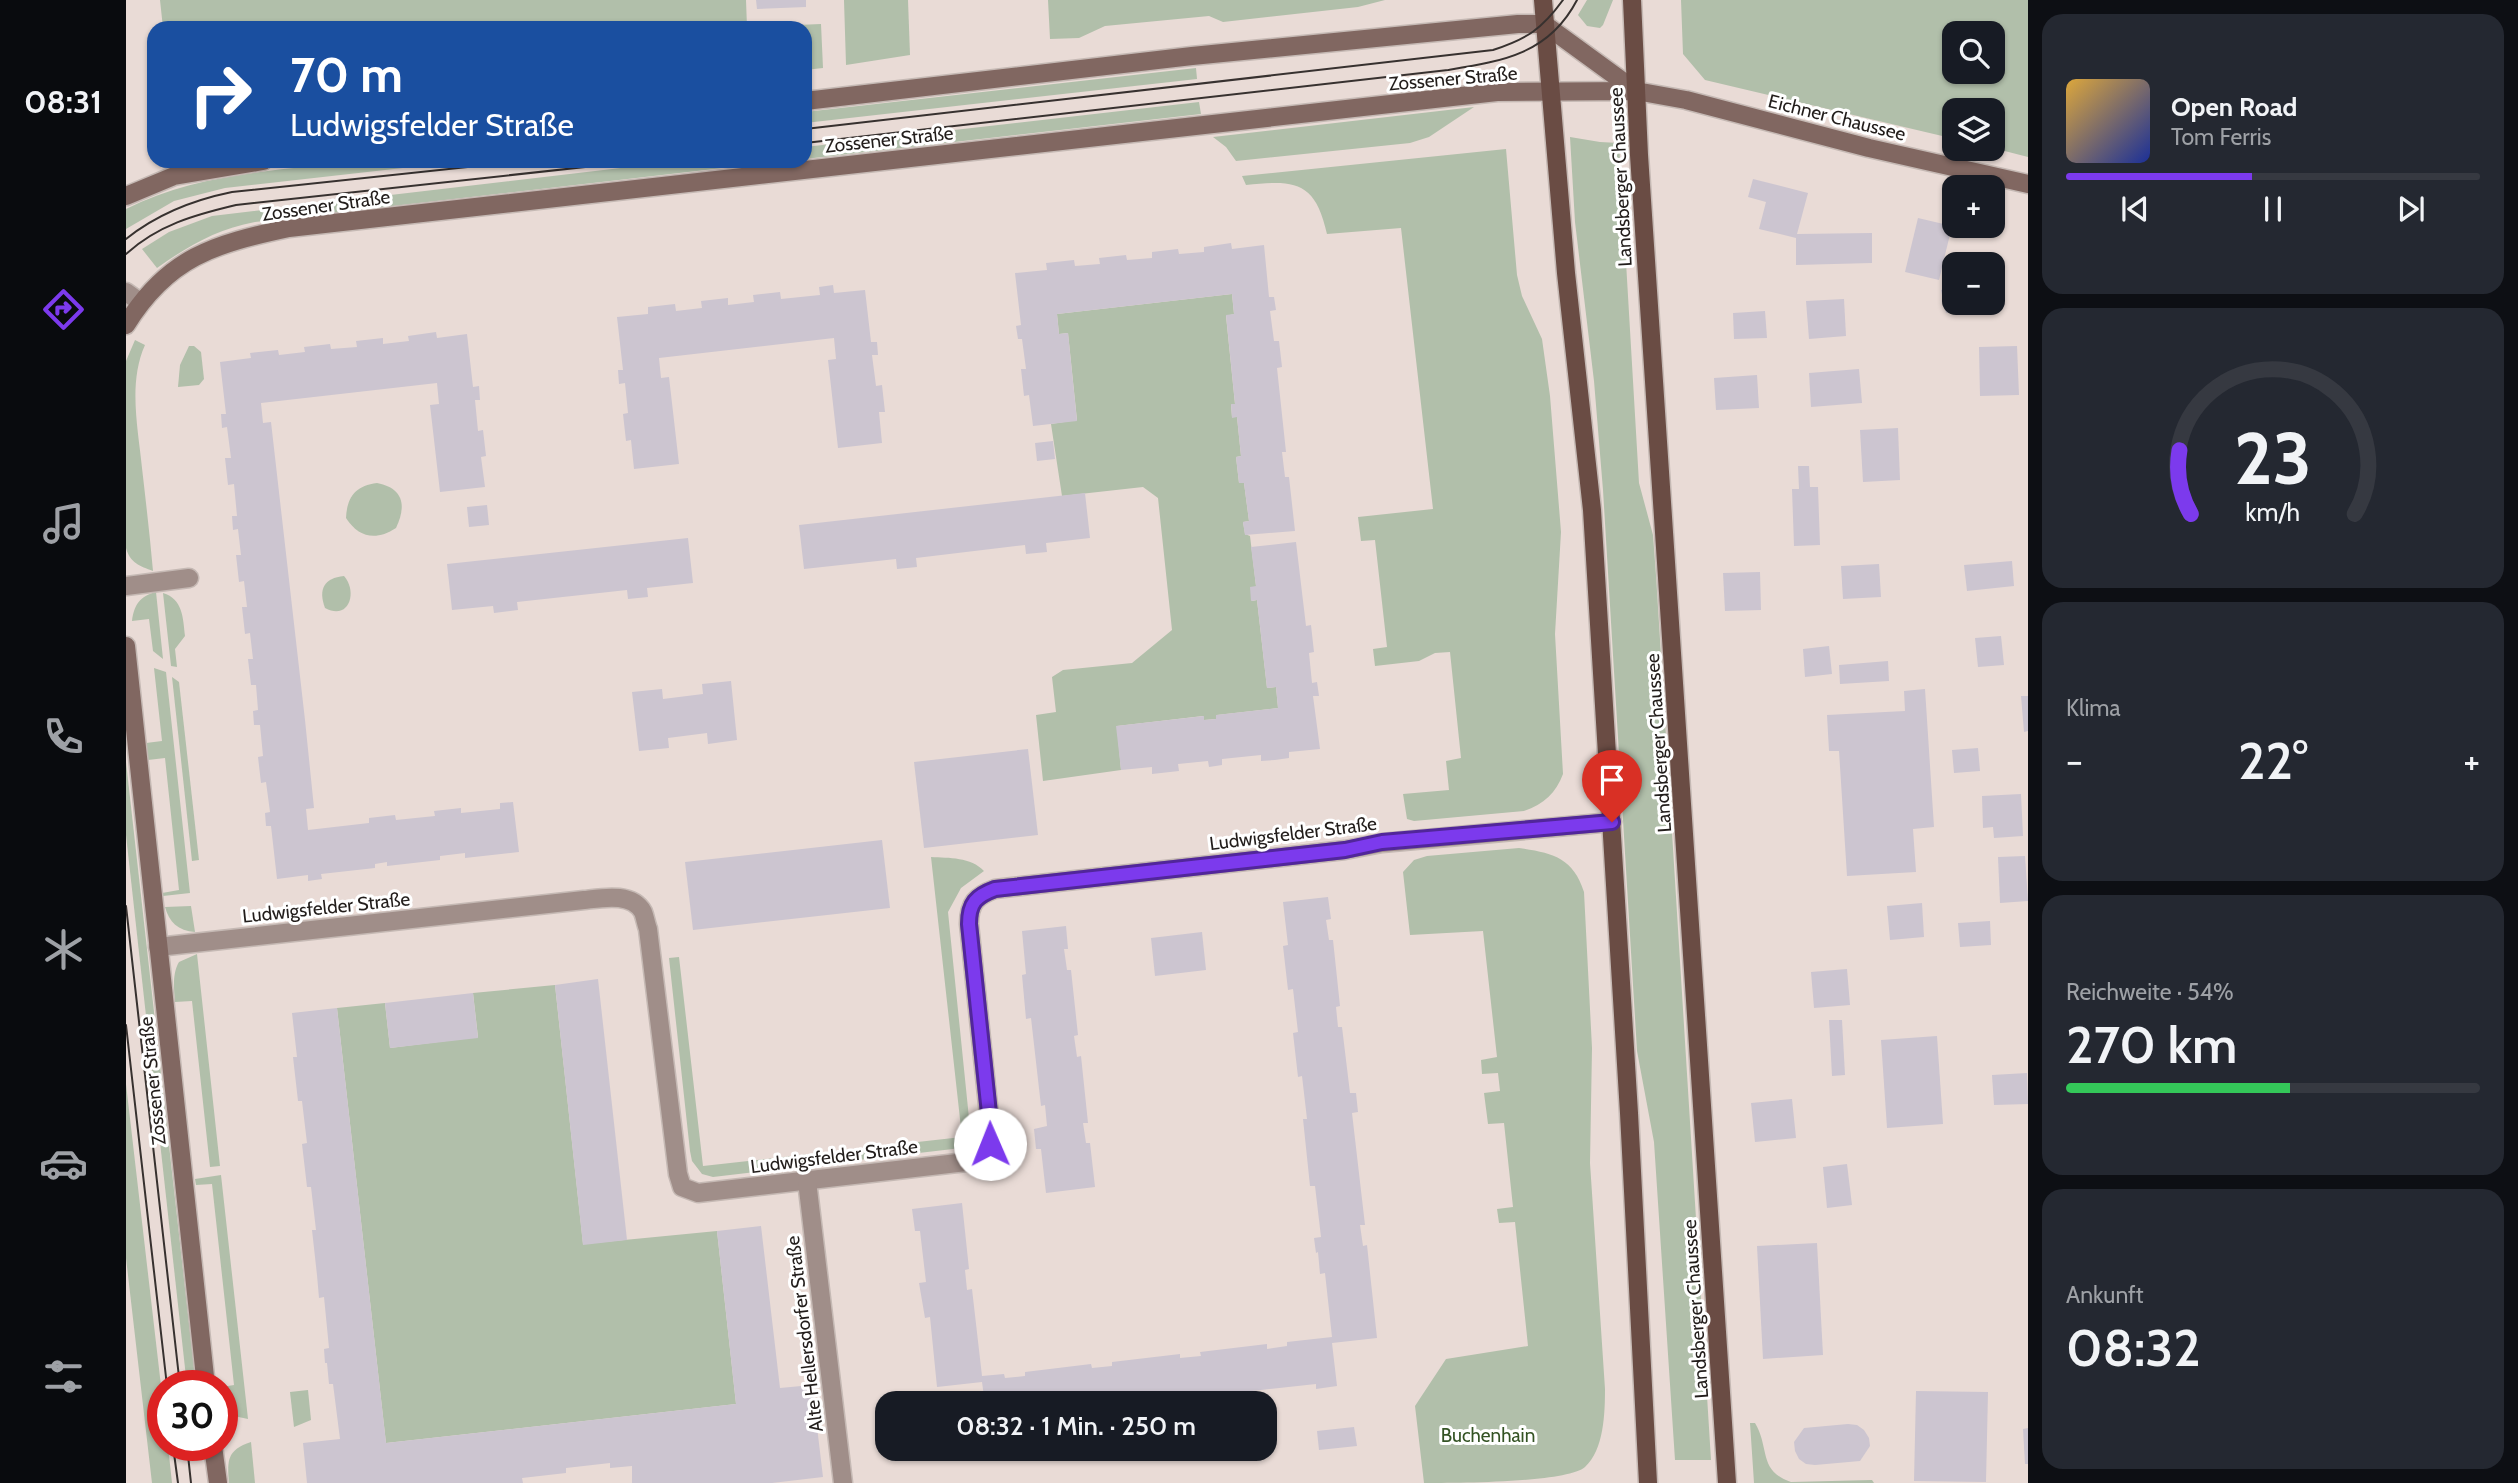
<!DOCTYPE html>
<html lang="de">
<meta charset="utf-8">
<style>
body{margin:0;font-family:Cabin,sans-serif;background:#242831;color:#f1f3f6;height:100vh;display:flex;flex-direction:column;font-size:26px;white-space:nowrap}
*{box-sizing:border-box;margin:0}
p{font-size:23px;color:#9ea1a6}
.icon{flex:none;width:38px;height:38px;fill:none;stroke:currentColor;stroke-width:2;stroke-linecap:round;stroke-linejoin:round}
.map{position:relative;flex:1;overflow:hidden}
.drawer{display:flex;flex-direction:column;gap:14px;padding:14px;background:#0d0f14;width:490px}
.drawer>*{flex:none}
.hud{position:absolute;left:21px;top:21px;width:665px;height:147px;border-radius:21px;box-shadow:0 2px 5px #0004;background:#1a4fa0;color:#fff;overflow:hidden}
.fabs{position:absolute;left:1816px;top:21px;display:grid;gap:14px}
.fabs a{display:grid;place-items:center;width:63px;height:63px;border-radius:14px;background:#171b24;box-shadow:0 2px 5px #0004;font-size:35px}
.speed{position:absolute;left:21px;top:1370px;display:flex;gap:14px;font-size:35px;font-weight:700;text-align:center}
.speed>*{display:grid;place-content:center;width:91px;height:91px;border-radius:50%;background:#171b24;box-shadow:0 2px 5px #0004;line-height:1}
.speed .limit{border:10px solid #d22;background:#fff;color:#111}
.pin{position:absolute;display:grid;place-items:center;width:60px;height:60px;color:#fff;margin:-72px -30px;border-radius:50% 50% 50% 0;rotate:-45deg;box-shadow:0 0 7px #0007}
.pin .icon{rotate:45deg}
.me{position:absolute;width:77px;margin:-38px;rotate:359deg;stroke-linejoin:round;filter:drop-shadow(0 0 5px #0008)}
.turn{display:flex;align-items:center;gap:24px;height:147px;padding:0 28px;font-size:32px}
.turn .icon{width:91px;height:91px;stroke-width:2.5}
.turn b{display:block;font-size:49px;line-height:60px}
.big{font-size:52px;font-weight:600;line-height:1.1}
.drawer .tile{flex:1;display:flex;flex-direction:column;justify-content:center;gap:10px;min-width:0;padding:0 24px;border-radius:21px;background:#242831}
.drawer .dial{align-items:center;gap:0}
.dial svg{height:182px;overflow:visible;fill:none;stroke:#363941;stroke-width:7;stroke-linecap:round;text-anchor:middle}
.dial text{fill:#f1f3f6;stroke:none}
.song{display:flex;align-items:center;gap:21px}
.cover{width:84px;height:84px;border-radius:10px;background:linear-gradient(135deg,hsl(40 70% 55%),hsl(230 70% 35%))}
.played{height:7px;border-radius:4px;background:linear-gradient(90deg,#7c3aed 45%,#363941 45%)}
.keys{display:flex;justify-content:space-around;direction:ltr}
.heat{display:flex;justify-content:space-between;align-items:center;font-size:38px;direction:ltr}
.charge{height:10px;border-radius:5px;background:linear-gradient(90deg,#34c759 54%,#363941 0)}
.trip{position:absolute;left:749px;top:1391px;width:402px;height:70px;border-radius:21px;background:#171b24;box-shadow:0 2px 5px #0004;font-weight:600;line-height:70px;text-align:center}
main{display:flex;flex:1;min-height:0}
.menu{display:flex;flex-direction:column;width:126px;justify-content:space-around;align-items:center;background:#090b0e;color:#9ea1a6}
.menu .icon{width:49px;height:49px}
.menu .current{color:#7c3aed}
.menu b{font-size:32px;color:#f1f3f6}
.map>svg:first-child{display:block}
.green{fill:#b1bfaa;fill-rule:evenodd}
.building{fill:#ccc5d0}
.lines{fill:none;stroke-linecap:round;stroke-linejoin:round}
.street-casing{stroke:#c5b9b4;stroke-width:21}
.secondary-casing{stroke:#c5b9b4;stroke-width:21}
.primary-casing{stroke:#c5b9b4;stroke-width:21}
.street{stroke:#a08e89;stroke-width:18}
.secondary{stroke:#816761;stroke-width:18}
.primary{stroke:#6a4c44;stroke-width:18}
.tram{stroke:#37312f;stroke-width:2}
.route-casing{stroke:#51269a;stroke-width:18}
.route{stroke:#7c3aed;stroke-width:12}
.labels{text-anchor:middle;stroke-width:6;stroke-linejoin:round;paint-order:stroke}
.street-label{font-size:19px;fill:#221d1b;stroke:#fff}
.park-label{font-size:19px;fill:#345324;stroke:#fff}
</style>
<main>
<nav class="menu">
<b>08:31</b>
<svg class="icon current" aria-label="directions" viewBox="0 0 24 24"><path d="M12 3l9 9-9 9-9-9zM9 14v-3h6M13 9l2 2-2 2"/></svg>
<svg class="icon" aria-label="music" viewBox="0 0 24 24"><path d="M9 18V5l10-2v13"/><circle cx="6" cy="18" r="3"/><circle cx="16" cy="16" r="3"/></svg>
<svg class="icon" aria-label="phone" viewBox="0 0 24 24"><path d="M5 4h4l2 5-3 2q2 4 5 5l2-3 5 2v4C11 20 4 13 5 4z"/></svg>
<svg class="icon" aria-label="climate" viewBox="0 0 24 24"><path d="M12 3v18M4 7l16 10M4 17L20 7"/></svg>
<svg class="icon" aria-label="car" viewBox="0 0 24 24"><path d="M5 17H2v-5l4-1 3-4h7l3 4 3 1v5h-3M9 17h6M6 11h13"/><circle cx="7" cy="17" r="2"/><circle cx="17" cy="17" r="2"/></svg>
<svg class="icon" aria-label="filters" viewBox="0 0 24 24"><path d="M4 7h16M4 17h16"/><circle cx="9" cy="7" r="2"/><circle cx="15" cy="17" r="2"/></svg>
</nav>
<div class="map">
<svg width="1902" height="1483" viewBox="0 0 1902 1483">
<rect width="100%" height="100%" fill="#e9dbd6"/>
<g class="green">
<polygon points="34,0 620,0 621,27 695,24 697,68 679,70 679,28 37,28"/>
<polygon points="718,0 782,0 784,55 720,65"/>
<polygon points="922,0 1259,0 1232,7 1097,22 1083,16 979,26 953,38 924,39"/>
<polygon points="1461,0 1487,0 1477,25 1474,28 1461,26 1452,15"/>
<path d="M1555,0H1902V157L1867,148V110H1829V139L1579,80L1557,54ZM1829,33H1867V72H1829Z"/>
<polygon points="1070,68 1071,79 679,123 679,112"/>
<polygon points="1073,102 1075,114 679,159 679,147"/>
<polygon points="1348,107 1303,137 1284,143 1110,161 1100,147 1087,137"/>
<polygon points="1444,137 1474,142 1493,143 1513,483 1527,535 1530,575 1585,1460 1549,1460 1528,1142 1511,1051 1477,490 1468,381 1449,222"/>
<path d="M1380,149L1391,275L1396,296L1416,339L1424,396L1435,532L1429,634L1437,774C1430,793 1418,804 1398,811L1288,821L1281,819L1277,794L1323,790L1320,761L1335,758L1324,652L1309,653L1293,661L1249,666L1247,649L1261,647L1249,540L1235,541L1232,517L1307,509L1275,228L1201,234C1189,180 1168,180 1120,185L1116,176Z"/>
<path d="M237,161H339L99,188L48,201L0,229V209C73,172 157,170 237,161Z"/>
<path d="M554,161H658L129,222C91,229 62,246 31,268L16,249L43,232L86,216Z"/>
<polygon points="1106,294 1108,314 1100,316 1109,404 1105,405 1106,417 1111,417 1115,456 1110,457 1113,483 1118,483 1123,521 1117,522 1119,534 1124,536 1130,586 1126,601 1131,600 1141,688 1150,687 1152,708 1091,715 1090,719 1078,720 1077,716 991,726 995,770 917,781 910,715 930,712 926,677 937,670 1006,663 1046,630 1032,498 1017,487 936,496 925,424 951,420 942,333 933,334 931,314"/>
<path d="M9,340L19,345C2,383 12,428 16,468C20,503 24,537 27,571C14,566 4,563 0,548V361Z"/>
<polygon points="63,346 68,346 75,352 78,379 73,385 52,387 54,365"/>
<path d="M251,483C277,488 281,505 270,528C250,541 233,538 220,518C221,497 229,486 251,483Z"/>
<path d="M218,576C232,592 223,621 199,608C192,589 198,578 218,576Z"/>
<path d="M30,592L37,659L27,651L23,619L6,621C8,605 14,596 30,592Z"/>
<path d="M37,593C57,599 57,618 59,636L49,649L51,667L45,666Z"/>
<polygon points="28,668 40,672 64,893 37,896 36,893 53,890 39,758 22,760 20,743 36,741"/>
<polygon points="46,677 53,682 73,860 66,861"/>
<polygon points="0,762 70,1386 61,1386 0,835"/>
<path d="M1393,848C1426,853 1447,857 1458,892L1466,1048L1464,1163L1479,1389C1479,1413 1478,1450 1459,1467C1441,1483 1327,1483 1298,1483L1289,1406L1320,1359L1402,1346L1389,1222L1373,1223L1371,1209L1387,1207L1378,1123L1362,1124L1358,1093L1374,1091L1372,1073L1356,1074L1355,1060L1371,1057L1357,931L1284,935L1277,872L1288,860L1301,856Z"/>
<path d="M805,857C823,858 845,857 858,871L835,888L822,912L844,1128C842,1139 838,1146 827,1149L587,1177L576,1174L566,1161L564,1151L543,958L553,957L577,1166L836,1137Z"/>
<path d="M65,906L69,932C52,931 43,922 39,907Z"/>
<path d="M71,954L94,1166L84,1167L66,1001L49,1002C48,989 46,974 53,962Z"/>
<polygon points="429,985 457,1244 591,1231 610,1404 260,1443 211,1008 259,1003 264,1048 352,1037 347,993"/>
<polygon points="0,1084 37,1403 37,1446 42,1446 46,1483 26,1483 0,1258"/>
<polygon points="95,1175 122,1419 103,1415 96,1408 96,1387 108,1385 86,1184 70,1185 69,1179"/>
<polygon points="182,1390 185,1420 168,1427 164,1392"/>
<path d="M1624,1423H1629C1644,1448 1632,1471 1665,1482L1746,1480L1748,1483H1628Z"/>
<path d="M125,1442L129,1483H103C101,1460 101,1450 125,1442Z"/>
</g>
<g class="building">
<polygon points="630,0 680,0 680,7 631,9"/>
<polygon points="1627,179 1682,193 1671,234 1746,233 1746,263 1670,265 1670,238 1633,229 1640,202 1622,197"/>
<polygon points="1792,218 1826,226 1813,280 1779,272"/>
<polygon points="1105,243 1106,249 1138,245 1143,297 1148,297 1150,310 1144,311 1148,341 1153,341 1156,367 1151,368 1160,452 1156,452 1159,477 1163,477 1169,531 1119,535 1117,522 1123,521 1118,483 1113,483 1110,457 1115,456 1111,417 1106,418 1105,404 1109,404 1100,315 1108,314 1106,294 931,314 933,334 942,333 951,421 907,426 903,395 898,396 895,369 900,369 896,339 892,339 890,326 895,325 889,273 921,270 920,263 948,260 949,266 974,264 973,258 1000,255 1001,260 1026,258 1026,252 1052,249 1053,254 1078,252 1078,247"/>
<polygon points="707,285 708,293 739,290 745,342 751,342 752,355 746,355 750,386 756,385 759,412 753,412 756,443 712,448 702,360 710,359 708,338 533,358 535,378 543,377 553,464 508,469 505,440 500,441 497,414 502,413 499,383 493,384 492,370 497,370 491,317 522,314 522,307 549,304 550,311 576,308 575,301 602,298 602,305 628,302 627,295 654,292 655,299 694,295 693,287"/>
<polygon points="1829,287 1829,303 1848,303 1849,307 1820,313 1815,290"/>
<polygon points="1718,299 1720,336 1683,339 1680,301"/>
<polygon points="1639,311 1641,338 1608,339 1607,313"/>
<polygon points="310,332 311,338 341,334 347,387 353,386 354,400 349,400 352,431 357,430 360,456 355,457 359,487 314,492 304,405 313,404 311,383 135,403 137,423 145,422 179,720 188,808 180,809 182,830 243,823 243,818 269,815 270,820 309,816 308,811 335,808 335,813 374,809 374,803 387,802 393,852 339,858 339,853 314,856 314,860 261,866 261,862 249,864 249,868 195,874 196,879 182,881 182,875 151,879 145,826 140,826 139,813 144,812 140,782 135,783 132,757 137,756 134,725 128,725 127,711 132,710 130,685 125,685 122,659 127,659 124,633 119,634 116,607 121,607 118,581 113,582 110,555 115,555 112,529 107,530 106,516 111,516 108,484 102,485 99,458 105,458 101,427 96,428 95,414 100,414 94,362 125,358 124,353 152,350 153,355 179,352 178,347 204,344 205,349 231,347 230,341 257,338 257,344 283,341 282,336"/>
<polygon points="1891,346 1893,395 1854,396 1853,347"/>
<polygon points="1733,369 1736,403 1685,407 1683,373"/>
<polygon points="1631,375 1633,408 1590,410 1588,378"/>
<polygon points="1772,428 1774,480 1737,482 1734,430"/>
<polygon points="927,441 929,459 911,461 909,443"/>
<polygon points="1672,466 1683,466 1684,487 1692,487 1694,545 1668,546 1666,489 1673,489"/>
<polygon points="959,493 964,538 920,543 921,552 900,554 899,545 790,558 791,567 771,569 770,559 678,569 673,525"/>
<polygon points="361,505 363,525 343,527 341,507"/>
<polygon points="562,538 567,583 521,588 522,597 502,599 501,590 391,602 392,610 368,613 367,606 326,610 321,564"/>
<polygon points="1170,542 1180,626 1185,625 1188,652 1183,653 1186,683 1191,682 1193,696 1187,696 1194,749 1163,752 1163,758 1149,760 1135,761 1135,755 1096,759 1096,765 1083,767 1082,761 1052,764 1053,771 1026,774 1026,767 995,770 990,726 1078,716 1078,720 1090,719 1090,715 1152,708 1150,687 1141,688 1131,600 1125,601 1124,587 1130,586 1125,547"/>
<polygon points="1886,561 1888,586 1841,591 1838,565"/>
<polygon points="1753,564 1755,597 1717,599 1715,566"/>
<polygon points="1634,572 1635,610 1599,611 1597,573"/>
<polygon points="1875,636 1878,665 1852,667 1849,638"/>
<polygon points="1703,646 1706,674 1679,677 1677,649"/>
<polygon points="1762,661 1763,681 1714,684 1713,665"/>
<polygon points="605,681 611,740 582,744 581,733 542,738 543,748 513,751 506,692 536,689 537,699 577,694 576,684"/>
<polygon points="1799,689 1808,827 1787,829 1790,872 1721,876 1713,751 1703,751 1701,715 1779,711 1778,691"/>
<polygon points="1895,696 1902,696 1902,731 1898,732"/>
<polygon points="1852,748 1854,771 1828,773 1826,750"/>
<polygon points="902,749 912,835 798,848 788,762"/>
<polygon points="1895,794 1897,836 1868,838 1867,827 1857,828 1856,796"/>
<polygon points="756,840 764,908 567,930 559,862"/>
<polygon points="1899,856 1902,901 1874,903 1872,857"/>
<polygon points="1202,897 1205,919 1200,920 1203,940 1207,940 1214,1006 1210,1007 1212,1027 1216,1027 1224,1093 1230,1093 1232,1112 1226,1113 1239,1225 1234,1225 1237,1246 1241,1245 1251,1338 1206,1343 1211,1386 1190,1389 1190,1384 1036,1401 1036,1404 859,1404 856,1382 811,1387 804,1317 799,1318 793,1283 800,1282 794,1231 789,1231 786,1209 836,1203 843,1269 839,1270 841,1290 846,1289 856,1376 878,1374 879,1378 899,1376 899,1372 965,1364 966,1368 986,1366 986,1362 1054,1354 1054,1358 1075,1356 1074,1352 1141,1344 1141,1349 1161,1346 1161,1342 1206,1337 1199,1273 1194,1274 1192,1252 1190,1253 1188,1238 1195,1237 1189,1186 1184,1186 1177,1119 1181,1119 1176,1076 1172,1077 1167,1033 1172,1032 1167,989 1162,990 1157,946 1162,945 1157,902"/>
<polygon points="1796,903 1798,937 1764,940 1761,906"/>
<polygon points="1864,921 1865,945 1834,947 1832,923"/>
<polygon points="940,926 942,949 938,949 941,970 945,970 952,1035 948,1036 951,1057 955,1056 962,1123 957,1123 960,1143 964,1143 969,1187 920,1193 915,1149 910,1149 908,1129 921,1126 919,1105 915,1106 905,1018 900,1019 896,975 900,974 896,931"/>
<polygon points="1076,932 1080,970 1029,976 1025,938"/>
<polygon points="1721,969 1724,1005 1688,1008 1685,972"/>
<polygon points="472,979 501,1240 457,1245 429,985"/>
<polygon points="347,993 352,1038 264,1048 259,1003"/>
<polygon points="211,1008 260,1443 610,1404 591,1231 635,1226 654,1388 686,1385 697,1477 646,1483 506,1483 506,1466 484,1468 484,1463 440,1468 440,1473 396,1478 397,1483 181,1483 177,1443 214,1439 207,1384 203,1384 201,1363 199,1363 198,1349 203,1348 198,1297 193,1298 191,1275 186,1230 190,1230 185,1187 181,1187 176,1144 181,1143 176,1101 172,1101 167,1057 171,1057 166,1013"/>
<polygon points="1703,1020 1716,1020 1719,1075 1706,1076"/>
<polygon points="1811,1036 1817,1124 1761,1128 1755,1040"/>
<polygon points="1901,1073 1902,1104 1868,1105 1866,1075"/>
<polygon points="1666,1099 1670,1138 1629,1142 1625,1103"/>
<polygon points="1721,1164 1726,1205 1701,1208 1697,1167"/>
<polygon points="1691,1243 1697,1355 1637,1359 1631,1246"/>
<polygon points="1790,1391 1862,1392 1860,1482 1788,1481"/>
<polygon points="1722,1424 1731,1425 1738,1430 1743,1438 1744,1446 1734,1461 1689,1465 1680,1464 1673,1459 1669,1451 1668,1442 1678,1428"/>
<polygon points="1228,1427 1231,1446 1193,1450 1191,1431"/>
<polygon points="1902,1428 1902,1464 1899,1464 1897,1429"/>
</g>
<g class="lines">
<defs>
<g id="street">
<polyline points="0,292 14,302"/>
<polyline points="0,586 63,578"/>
<path d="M32,947L458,900C476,898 506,892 517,912C519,917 520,924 522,929L552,1174L556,1187L572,1193L840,1162C855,1155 863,1150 865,1134L843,924C843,903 850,896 869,889L1219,850L1256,843L1486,822"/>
<polyline points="681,1181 717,1483"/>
</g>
<g id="secondary">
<polyline points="679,101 1066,56 1392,24 1418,24 1510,91"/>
<polyline points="0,196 48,176 137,161"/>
<path d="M0,325C42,257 88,244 163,228L1371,92L1510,91L1560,100L1743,148L1902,184"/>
<polyline points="0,646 80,1386"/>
<polyline points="87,1446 92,1483"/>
</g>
<g id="primary">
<polyline points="1417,0 1440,273 1466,510 1503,1113 1522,1483"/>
<polyline points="1506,0 1513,155 1601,1483"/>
</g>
</defs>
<use href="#street" class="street-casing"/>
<use href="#secondary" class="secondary-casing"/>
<use href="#primary" class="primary-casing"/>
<use href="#street" class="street"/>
<use href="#secondary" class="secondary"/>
<use href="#primary" class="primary"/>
<g class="tram">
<path d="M679,129L1367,50C1401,39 1416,29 1437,0"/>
<path d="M679,143L1322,70C1377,61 1423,54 1451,0"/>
<path d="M0,239C31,214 67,200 106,192L397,161"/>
<path d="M0,254C32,225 68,215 110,205L514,161"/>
<polyline points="0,906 54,1386"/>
<polyline points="0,1025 41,1386"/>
<polyline points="47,1446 52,1483"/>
<polyline points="61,1446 65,1483"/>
</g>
</g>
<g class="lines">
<defs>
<path id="route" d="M864,1144L863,1113L843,924C843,903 850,896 869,889L1219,850L1256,842L1486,822"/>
</defs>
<use href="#route" class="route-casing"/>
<use href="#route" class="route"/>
</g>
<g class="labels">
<g class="street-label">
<text transform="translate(1327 78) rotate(-5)" y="7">Zossener Straße</text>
<text transform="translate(1711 117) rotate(14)" y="7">Eichner Chaussee</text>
<text transform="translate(763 139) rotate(-6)" y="7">Zossener Straße</text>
<text transform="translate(1494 177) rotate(-93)" y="7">Landsberger Chaussee</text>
<text transform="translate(200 205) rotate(-8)" y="7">Zossener Straße</text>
<text transform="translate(1532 743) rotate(-94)" y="7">Landsberger Chaussee</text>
<text transform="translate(1167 833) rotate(-7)" y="7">Ludwigsfelder Straße</text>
<text transform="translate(200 907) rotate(-6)" y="7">Ludwigsfelder Straße</text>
<text transform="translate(26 1081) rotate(-96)" y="7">Zossener Straße</text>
<text transform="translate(708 1156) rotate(-7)" y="7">Ludwigsfelder Straße</text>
<text transform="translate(1569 1309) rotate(-94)" y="7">Landsberger Chaussee</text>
<text transform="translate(678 1334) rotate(-97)" y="7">Alte Hellersdorfer Straße</text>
</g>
<g class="park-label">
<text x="1362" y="1442">Buchenhain</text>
</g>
</g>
</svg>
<div class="fabs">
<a><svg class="icon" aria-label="search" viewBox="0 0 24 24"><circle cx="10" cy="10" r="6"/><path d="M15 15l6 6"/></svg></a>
<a><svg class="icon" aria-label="layers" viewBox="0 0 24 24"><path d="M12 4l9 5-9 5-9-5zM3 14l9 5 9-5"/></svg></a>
<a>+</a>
<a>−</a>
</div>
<div class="speed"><div class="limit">30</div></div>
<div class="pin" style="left:1486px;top:822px;background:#d93025"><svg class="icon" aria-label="arrive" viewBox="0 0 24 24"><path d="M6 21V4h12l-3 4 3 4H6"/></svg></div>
<svg class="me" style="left:864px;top:1144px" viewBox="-20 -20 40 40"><circle r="19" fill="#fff"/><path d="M0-13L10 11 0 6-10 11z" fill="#7c3aed"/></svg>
<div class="trip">08:32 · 1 Min. · 250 m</div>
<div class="hud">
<div class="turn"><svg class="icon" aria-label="right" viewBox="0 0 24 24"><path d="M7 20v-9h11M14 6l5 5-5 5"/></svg><div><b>70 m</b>Ludwigsfelder Straße</div></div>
</div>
</div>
<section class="drawer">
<div class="tile">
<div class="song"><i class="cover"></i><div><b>Open Road</b><p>Tom Ferris</p></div></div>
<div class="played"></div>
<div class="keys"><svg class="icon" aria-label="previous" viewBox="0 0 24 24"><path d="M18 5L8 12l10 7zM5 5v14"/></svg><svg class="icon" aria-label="pause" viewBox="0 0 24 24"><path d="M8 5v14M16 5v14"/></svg><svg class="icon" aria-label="next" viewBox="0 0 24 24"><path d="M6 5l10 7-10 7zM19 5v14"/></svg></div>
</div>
<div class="tile dial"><svg viewBox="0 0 100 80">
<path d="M14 69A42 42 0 1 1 86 69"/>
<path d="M14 69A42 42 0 0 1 9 41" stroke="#7c3aed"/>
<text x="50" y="56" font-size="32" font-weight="700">23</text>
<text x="50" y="72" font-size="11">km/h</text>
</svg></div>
<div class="tile"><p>Klima</p>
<div class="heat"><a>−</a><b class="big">22°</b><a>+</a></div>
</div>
<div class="tile"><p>Reichweite · 54%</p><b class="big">270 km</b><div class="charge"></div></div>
<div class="tile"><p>Ankunft</p><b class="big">08:32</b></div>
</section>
</main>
